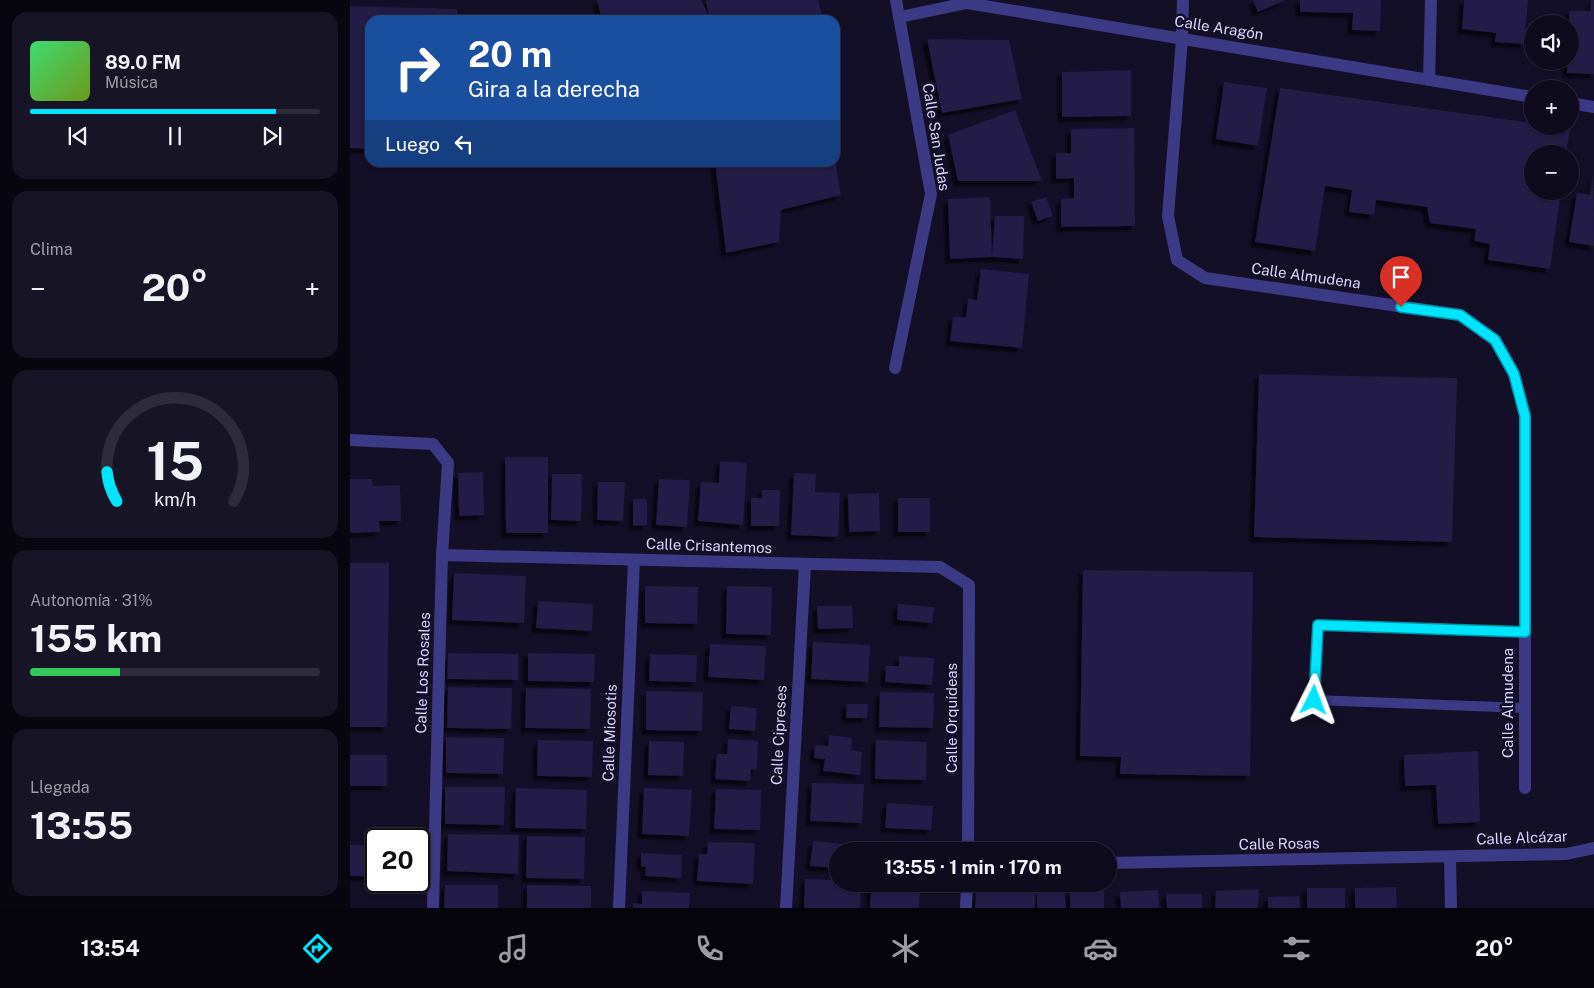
<!DOCTYPE html>
<html lang="es">
<meta charset="utf-8">
<style>
body{margin:0;font-family:"Public Sans",sans-serif;background:#171425;color:#f1f3f6;height:100vh;display:flex;flex-direction:column;font-size:19px;white-space:nowrap}
*{box-sizing:border-box;margin:0}
p{font-size:16px;color:#9b9ba3}
.icon{flex:none;width:28px;height:28px;fill:none;stroke:currentColor;stroke-width:2;stroke-linecap:round;stroke-linejoin:round}
.map{position:relative;flex:1;overflow:hidden}
.panel{display:flex;flex-direction:column;gap:12px;padding:12px;background:#08060f;width:350px}
.panel>*{flex:none}
.hud{position:absolute;left:15px;top:15px;width:475px;height:152px;border-radius:15px;box-shadow:0 1px 4px #0004,0 0 0 1px #2e2b3b;background:#1a4fa0;color:#fff;overflow:hidden}
.fabs{position:absolute;left:1174px;top:15px;display:grid;gap:10px}
.fabs a{display:grid;place-items:center;width:55px;height:55px;border-radius:50%;background:#0e0b1c;box-shadow:0 1px 4px #0004,0 0 0 1px #2e2b3b;font-size:25px}
.speed{position:absolute;left:15px;top:828px;display:flex;gap:10px;font-size:25px;font-weight:700;text-align:center}
.speed>*{display:grid;place-content:center;width:65px;height:65px;border-radius:50%;background:#0e0b1c;box-shadow:0 1px 4px #0004,0 0 0 1px #2e2b3b;line-height:1}
.speed .limit{border:2px solid #111;border-radius:8px;background:#fff;color:#111}
.pin{position:absolute;display:grid;place-items:center;width:42px;height:42px;color:#fff;margin:-51px -21px;border-radius:50% 50% 50% 0;rotate:-45deg;box-shadow:0 0 5px #0007}
.pin .icon{rotate:45deg}
.me{position:absolute;width:55px;margin:-28px;rotate:3deg;stroke-linejoin:round;filter:drop-shadow(0 0 4px #0008)}
.turn{display:flex;align-items:center;gap:18px;height:105px;padding:0 20px;font-size:22px}
.turn .icon{width:65px;height:65px;stroke-width:2.5}
.turn b{display:block;font-size:35px;line-height:42px}
.then{display:flex;align-items:center;height:48px;padding:0 20px;background:#0003;gap:10px;font-size:19px}
.big{font-size:38px;font-weight:700;line-height:1.1}
.panel .card{flex:1;display:flex;flex-direction:column;justify-content:center;gap:8px;min-width:0;padding:0 18px;border-radius:15px;background:#171425}
.panel .dial{align-items:center;gap:0}
.dial svg{height:130px;overflow:visible;fill:none;stroke:#2e2b3b;stroke-width:7;stroke-linecap:round;text-anchor:middle}
.dial text{fill:#f1f3f6;stroke:none}
.song{display:flex;align-items:center;gap:15px}
.cover{width:60px;height:60px;border-radius:8px;background:linear-gradient(135deg,hsl(140 70% 55%),hsl(80 70% 35%))}
.played{height:5px;border-radius:2px;background:linear-gradient(90deg,#00e5ff 85%,#2e2b3b 85%)}
.keys{display:flex;justify-content:space-around;direction:ltr}
.heat{display:flex;justify-content:space-between;align-items:center;font-size:28px;direction:ltr}
.charge{height:8px;border-radius:4px;background:linear-gradient(90deg,#34c759 31%,#2e2b3b 0)}
.trip{position:absolute;left:479px;top:842px;width:288px;height:50px;border-radius:25px;background:#0e0b1c;box-shadow:0 1px 4px #0004,0 0 0 1px #2e2b3b;font-weight:700;line-height:50px;text-align:center}
.menu{display:flex;height:80px;justify-content:space-around;align-items:center;background:#06040b;color:#9b9ba3}
.menu .icon{width:35px;height:35px}
.menu .active{color:#00e5ff}
.menu b{font-size:22px;color:#f1f3f6}
main{display:flex;flex:1;min-height:0}
.map>svg:first-child{display:block}
.building{fill:#241b47;filter:url(#shadow)}
.lines{fill:none;stroke-linecap:round;stroke-linejoin:round}
.lane{stroke:#3d3a85;stroke-width:10}
.street{stroke:#3d3a85;stroke-width:12}
.route-casing{stroke:#0095a6;stroke-width:12}
.route{stroke:#00e5ff;stroke-width:9}
.labels{text-anchor:middle;stroke-width:5;stroke-linejoin:round;paint-order:stroke}
.street-label{font-size:15px;fill:#d9d4ff;stroke:#130f26}
</style>
<main>
<section class="panel">
<div class="card">
<div class="song"><i class="cover"></i><div><b>89.0 FM</b><p>Música</p></div></div>
<div class="played"></div>
<div class="keys"><svg class="icon" aria-label="previous" viewBox="0 0 24 24"><path d="M18 5L8 12l10 7zM5 5v14"/></svg><svg class="icon" aria-label="pause" viewBox="0 0 24 24"><path d="M8 5v14M16 5v14"/></svg><svg class="icon" aria-label="next" viewBox="0 0 24 24"><path d="M6 5l10 7-10 7zM19 5v14"/></svg></div>
</div>
<div class="card"><p>Clima</p>
<div class="heat"><a>−</a><b class="big">20°</b><a>+</a></div>
</div>
<div class="card dial"><svg viewBox="0 0 100 80">
<path d="M14 69A42 42 0 1 1 86 69"/>
<path d="M14 69A42 42 0 0 1 8 51" stroke="#00e5ff"/>
<text x="50" y="56" font-size="32" font-weight="700">15</text>
<text x="50" y="72" font-size="11">km/h</text>
</svg></div>
<div class="card"><p>Autonomía · 31%</p><b class="big">155 km</b><div class="charge"></div></div>
<div class="card"><p>Llegada</p><b class="big">13:55</b></div>
</section>
<div class="map">
<svg width="1244" height="908" viewBox="0 0 1244 908">
<defs>
<filter id="shadow"><feDropShadow dx="-4.5" dy="4.5" stdDeviation="1" flood-color="#0009"/></filter>
</defs>
<rect width="100%" height="100%" fill="#130f26"/>
<g class="building">
<polygon points="247,0 351,0 359,16 356,0 468,0 473,20 252,20"/>
<polygon points="903,0 936,0 908,12"/>
<polygon points="950,0 1031,0 1030,31 1002,30 1003,13 950,12"/>
<polygon points="1114,0 1178,0 1174,44 1145,42 1146,33 1112,29"/>
<polygon points="1241,0 1244,0 1244,74 1217,73 1217,61 1220,61 1219,11 1241,11"/>
<polygon points="0,6 107,9 108,20 20,20 20,149 0,148"/>
<polygon points="577,39 659,40 672,99 592,113"/>
<polygon points="781,70 781,116 712,117 712,72"/>
<polygon points="874,82 917,88 908,146 866,139"/>
<polygon points="930,88 1182,123 1182,126 1220,128 1216,154 1182,154 1182,191 1211,191 1200,269 1138,260 1140,244 1124,241 1126,229 1080,223 1077,207 1026,200 1024,215 999,212 1002,190 975,186 965,251 905,242"/>
<polygon points="665,110 692,181 608,181 598,135"/>
<polygon points="784,128 785,226 711,227 711,199 724,198 724,178 706,179 706,153 721,153 721,129"/>
<polygon points="365,162 485,162 491,195 431,210 429,242 376,253"/>
<polygon points="1243,175 1244,246 1219,242 1227,193 1240,195"/>
<polygon points="640,197 642,255 645,216 674,216 673,259 642,257 600,259 598,199"/>
<polygon points="696,197 703,216 688,221 681,202"/>
<polygon points="631,269 679,274 672,348 600,341 603,317 616,317 618,299 627,300"/>
<polygon points="909,374 1107,378 1102,542 904,537"/>
<polygon points="155,457 198,457 198,533 156,533"/>
<polygon points="370,461 397,463 393,525 348,521 351,482 369,483"/>
<polygon points="133,472 134,515 109,516 108,473"/>
<polygon points="444,473 466,474 465,492 490,493 488,537 441,535"/>
<polygon points="202,474 232,474 231,521 201,520"/>
<polygon points="0,479 22,479 23,486 50,485 51,521 29,521 30,532 0,533"/>
<polygon points="309,479 340,480 337,527 306,525"/>
<polygon points="248,482 275,482 273,521 247,520"/>
<polygon points="412,490 430,490 429,526 401,526 401,498 412,498"/>
<polygon points="529,493 530,531 499,532 498,494"/>
<rect x="548" y="498" width="32" height="34"/>
<polygon points="283,499 297,499 297,525 283,526"/>
<polygon points="0,563 39,563 37,727 0,727"/>
<polygon points="733,570 903,572 900,776 770,774 771,757 730,756"/>
<polygon points="104,573 176,576 174,623 102,620"/>
<polygon points="295,586 348,587 347,624 295,623"/>
<polygon points="377,586 422,587 421,635 376,634"/>
<polygon points="188,601 243,604 242,631 186,628"/>
<polygon points="548,604 584,607 582,623 547,620"/>
<polygon points="467,606 502,606 503,628 468,629"/>
<polygon points="463,642 520,645 518,682 461,679"/>
<polygon points="360,644 416,646 414,680 358,677"/>
<polygon points="98,653 168,654 168,680 97,679"/>
<polygon points="178,653 245,654 244,682 178,681"/>
<polygon points="300,654 347,655 346,682 299,681"/>
<polygon points="549,656 584,658 582,685 535,682 536,666 549,666"/>
<polygon points="98,687 162,688 161,729 97,728"/>
<polygon points="176,688 241,689 240,729 175,728"/>
<polygon points="296,691 353,692 352,731 296,730"/>
<polygon points="530,692 584,693 583,728 529,727"/>
<polygon points="497,704 518,704 517,718 496,718"/>
<polygon points="381,706 407,708 405,731 379,729"/>
<polygon points="479,735 502,738 501,750 512,752 510,775 473,771 475,759 464,758 465,745 478,746"/>
<polygon points="96,737 154,738 153,774 96,773"/>
<polygon points="378,739 408,741 407,770 401,769 400,781 365,779 367,754 377,754"/>
<polygon points="188,740 243,741 242,777 187,776"/>
<polygon points="526,740 577,742 576,780 525,779"/>
<polygon points="299,741 334,742 333,776 298,775"/>
<polygon points="1128,751 1130,822 1088,824 1086,785 1055,786 1054,755"/>
<rect x="0" y="755" width="37" height="31"/>
<polygon points="462,783 514,784 512,823 460,821"/>
<polygon points="95,787 155,787 154,825 95,824"/>
<polygon points="166,788 237,790 236,829 165,828"/>
<polygon points="294,788 342,790 339,836 292,834"/>
<polygon points="366,789 411,790 410,830 364,829"/>
<polygon points="537,803 583,806 581,830 535,828"/>
<polygon points="98,834 169,835 168,874 97,871"/>
<polygon points="177,836 235,837 234,879 176,878"/>
<polygon points="463,841 494,844 494,851 488,851 488,868 460,866"/>
<polygon points="358,842 405,843 403,884 347,881 349,854 357,854"/>
<polygon points="0,845 26,845 26,877 0,876"/>
<polygon points="291,853 332,855 331,878 295,876 296,867 291,866"/>
<polygon points="455,879 488,880 488,884 511,884 510,908 454,908"/>
<polygon points="642,884 686,885 685,908 625,908 626,892 642,893"/>
<polygon points="95,885 148,885 148,908 94,908"/>
<polygon points="177,885 241,886 241,908 177,908"/>
<polygon points="521,887 570,888 569,908 520,908"/>
<polygon points="1046,887 1047,908 1005,908 1005,888"/>
<rect x="957" y="888" width="38" height="20"/>
<polygon points="909,889 908,908 865,908 866,891"/>
<polygon points="808,890 809,908 771,908 770,892"/>
<polygon points="292,891 340,893 339,908 283,908 283,903 292,904"/>
<polygon points="754,891 754,908 720,908 720,892"/>
<polygon points="687,892 715,892 716,908 687,908"/>
<polygon points="816,894 852,894 852,908 817,908"/>
<polygon points="949,896 950,908 918,908 918,897"/>
</g>
<g class="lines">
<polyline class="lane" points="1175,632 968,625 964,700 1175,708"/>
<g class="street">
<polyline points="833,0 832,39 818,216 827,260 855,278 1110,315 1145,340 1164,374 1175,416 1175,788"/>
<polyline points="550,17 617,3 1182,97"/>
<polyline points="1079,80 1081,0"/>
<polyline points="1220,103 1244,107"/>
<polyline points="545,368 581,194 546,0"/>
<polyline points="0,440 83,444 98,463 92,555 83,908"/>
<polyline points="92,555 590,567 619,585 618,851"/>
<polyline points="1100,857 1101,908"/>
<polyline points="758,863 1216,854 1244,848"/>
<polyline points="269,908 284,560"/>
<polyline points="436,908 455,565"/>
<polyline points="616,908 617,884"/>
</g>
</g>
<g class="lines">
<defs>
<polyline id="route" points="964,700 968,625 1175,632 1175,416 1164,374 1145,340 1110,315 1051,307"/>
</defs>
<use href="#route" class="route-casing"/>
<use href="#route" class="route"/>
</g>
<g class="labels">
<g class="street-label">
<text transform="translate(869 28) rotate(9)" y="5">Calle Aragón</text>
<text transform="translate(586 137) rotate(81)" y="5">Calle San Judas</text>
<text transform="translate(956 276) rotate(8)" y="5">Calle Almudena</text>
<text transform="translate(359 546) rotate(2)" y="5">Calle Crisantemos</text>
<text transform="translate(73 673) rotate(-88)" y="5">Calle Los Rosales</text>
<text transform="translate(1158 703) rotate(-90)" y="5">Calle Almudena</text>
<text transform="translate(602 718) rotate(-90)" y="5">Calle Orquídeas</text>
<text transform="translate(260 733) rotate(-88)" y="5">Calle Miosotis</text>
<text transform="translate(429 735) rotate(-87)" y="5">Calle Cipreses</text>
<text transform="translate(1172 838) rotate(-2)" y="5">Calle Alcázar</text>
<text transform="translate(929 844) rotate(-1)" y="5">Calle Rosas</text>
</g>
</g>
</svg>
<div class="fabs">
<a><svg class="icon" aria-label="sound" viewBox="0 0 24 24"><path d="M4 9h4l5-4v14l-5-4H4zM17 9q2 3 0 6"/></svg></a>
<a>+</a>
<a>−</a>
</div>
<div class="speed"><div class="limit">20</div></div>
<div class="pin" style="left:1051px;top:307px;background:#d93025"><svg class="icon" aria-label="arrive" viewBox="0 0 24 24"><path d="M6 21V4h12l-3 4 3 4H6"/></svg></div>
<svg class="me" style="left:964px;top:700px" viewBox="-20 -20 40 40"><path d="M0-17L14 15 0 8-14 15z" fill="#00e5ff" stroke="#fff" stroke-width="4"/></svg>
<div class="trip">13:55 · 1 min · 170 m</div>
<div class="hud">
<div class="turn"><svg class="icon" aria-label="right" viewBox="0 0 24 24"><path d="M7 20v-9h11M14 6l5 5-5 5"/></svg><div><b>20 m</b>Gira a la derecha</div></div>
<div class="then">Luego<svg class="icon" aria-label="left" viewBox="0 0 24 24"><path d="M17 20v-9H6M10 6l-5 5 5 5"/></svg></div>
</div>
</div>
</main>
<nav class="menu">
<b>13:54</b>
<svg class="icon active" aria-label="directions" viewBox="0 0 24 24"><path d="M12 3l9 9-9 9-9-9zM9 14v-3h6M13 9l2 2-2 2"/></svg>
<svg class="icon" aria-label="music" viewBox="0 0 24 24"><path d="M9 18V5l10-2v13"/><circle cx="6" cy="18" r="3"/><circle cx="16" cy="16" r="3"/></svg>
<svg class="icon" aria-label="phone" viewBox="0 0 24 24"><path d="M5 4h4l2 5-3 2q2 4 5 5l2-3 5 2v4C11 20 4 13 5 4z"/></svg>
<svg class="icon" aria-label="climate" viewBox="0 0 24 24"><path d="M12 3v18M4 7l16 10M4 17L20 7"/></svg>
<svg class="icon" aria-label="car" viewBox="0 0 24 24"><path d="M5 17H2v-5l4-1 3-4h7l3 4 3 1v5h-3M9 17h6M6 11h13"/><circle cx="7" cy="17" r="2"/><circle cx="17" cy="17" r="2"/></svg>
<svg class="icon" aria-label="filters" viewBox="0 0 24 24"><path d="M4 7h16M4 17h16"/><circle cx="9" cy="7" r="2"/><circle cx="15" cy="17" r="2"/></svg>
<b>20°</b>
</nav>
